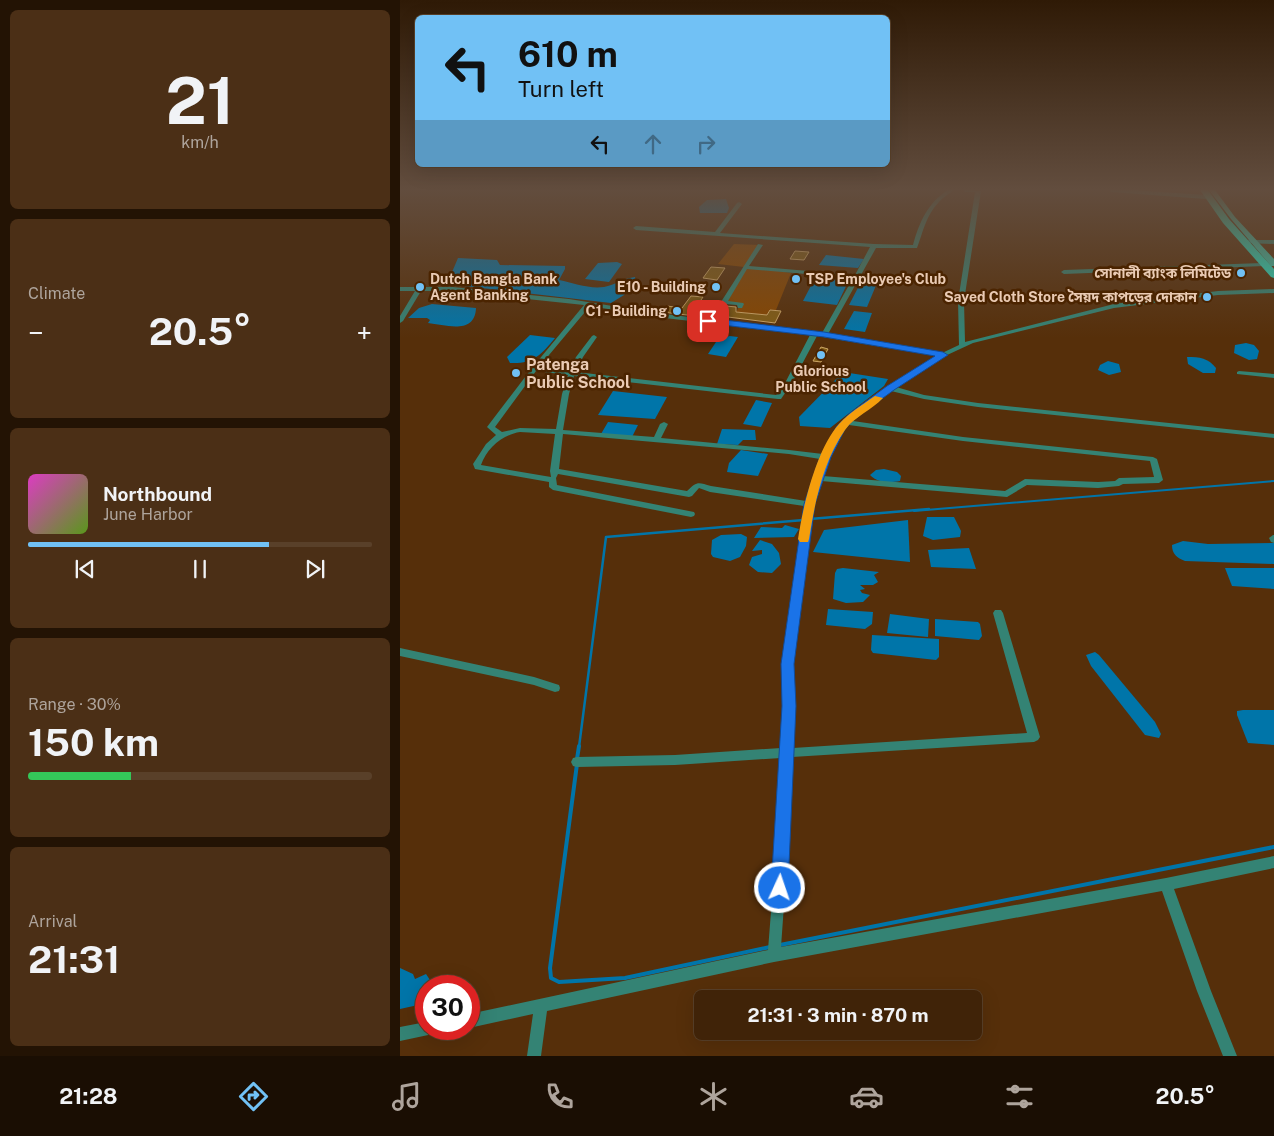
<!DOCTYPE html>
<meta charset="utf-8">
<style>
body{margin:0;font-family:"Public Sans","Noto Sans Bengali",sans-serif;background:#4b2f16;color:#f1f3f6;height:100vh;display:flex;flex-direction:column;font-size:19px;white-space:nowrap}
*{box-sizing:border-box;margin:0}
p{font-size:16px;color:#aea49c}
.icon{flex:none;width:28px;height:28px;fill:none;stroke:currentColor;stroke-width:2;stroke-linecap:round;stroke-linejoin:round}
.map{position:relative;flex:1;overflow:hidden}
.sheet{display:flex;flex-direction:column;gap:10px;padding:10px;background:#231304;width:400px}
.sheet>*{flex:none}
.top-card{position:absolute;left:15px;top:15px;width:475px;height:152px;border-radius:8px;box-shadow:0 5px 20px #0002,0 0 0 1px #594029;background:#71c1f5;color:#111;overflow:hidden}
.speed{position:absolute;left:15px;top:975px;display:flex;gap:10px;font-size:25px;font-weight:700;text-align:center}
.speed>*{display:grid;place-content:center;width:65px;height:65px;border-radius:50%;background:#402308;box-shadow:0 5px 20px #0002,0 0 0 1px #594029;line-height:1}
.speed .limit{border:8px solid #d22;background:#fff;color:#111}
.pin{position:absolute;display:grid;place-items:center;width:42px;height:42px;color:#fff;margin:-21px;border-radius:10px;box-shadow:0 2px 8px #0006}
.me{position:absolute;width:55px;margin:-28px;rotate:3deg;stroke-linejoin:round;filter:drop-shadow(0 0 4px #0008)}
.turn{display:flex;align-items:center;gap:18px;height:105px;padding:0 20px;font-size:22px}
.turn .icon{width:65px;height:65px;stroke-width:2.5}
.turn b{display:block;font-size:35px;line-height:42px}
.lanes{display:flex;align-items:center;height:48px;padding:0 20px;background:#0003;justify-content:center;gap:25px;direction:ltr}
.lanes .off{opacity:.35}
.big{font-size:38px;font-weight:700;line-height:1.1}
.sheet .tile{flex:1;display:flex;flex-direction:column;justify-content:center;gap:8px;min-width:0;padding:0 18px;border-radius:8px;background:#4b2f16}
.sheet .dial{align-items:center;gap:0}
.dial b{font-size:65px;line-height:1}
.song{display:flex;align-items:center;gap:15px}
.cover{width:60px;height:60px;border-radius:8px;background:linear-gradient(135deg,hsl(310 70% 55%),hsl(90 70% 35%))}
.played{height:5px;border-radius:2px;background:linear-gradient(90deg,#71c1f5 70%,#594029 70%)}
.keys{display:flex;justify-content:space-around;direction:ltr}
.heat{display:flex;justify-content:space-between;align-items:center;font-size:28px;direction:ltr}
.charge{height:8px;border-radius:4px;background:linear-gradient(90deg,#34c759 30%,#594029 0)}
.trip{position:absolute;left:294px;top:990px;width:288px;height:50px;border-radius:8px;background:#402308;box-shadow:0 5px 20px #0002,0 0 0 1px #594029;font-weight:700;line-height:50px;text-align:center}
.menu{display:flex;height:80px;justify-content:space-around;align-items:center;background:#1a0e03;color:#aea49c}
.menu .icon{width:35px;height:35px}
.menu .on{color:#71c1f5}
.menu b{font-size:22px;color:#f1f3f6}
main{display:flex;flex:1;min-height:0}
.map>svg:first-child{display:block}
.green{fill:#864600}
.water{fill:#0075a9}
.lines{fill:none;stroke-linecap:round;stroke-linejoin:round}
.stream-far2{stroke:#0075a9;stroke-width:2}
.stream-far1{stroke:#0075a9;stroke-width:2.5}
.stream{stroke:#0075a9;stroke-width:4}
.building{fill:#815c15;stroke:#cca566}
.minor{fill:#348374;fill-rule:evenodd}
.major{fill:#38c4ac;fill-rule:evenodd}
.highway{fill:#25dfc2;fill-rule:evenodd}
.route{fill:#1a73e8;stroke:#114b97}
.slow{fill:#f59e0b}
.poi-dot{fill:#71c1f5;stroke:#4b2400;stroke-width:2}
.labels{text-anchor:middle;stroke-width:5;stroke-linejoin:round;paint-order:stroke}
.far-poi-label{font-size:14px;font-weight:bold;fill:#eacbb4;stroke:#4b2400;text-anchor:end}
.poi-label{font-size:16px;font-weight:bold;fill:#eacbb4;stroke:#4b2400;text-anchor:start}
</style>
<main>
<section class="sheet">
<div class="tile dial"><b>21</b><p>km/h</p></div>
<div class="tile"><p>Climate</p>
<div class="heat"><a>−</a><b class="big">20.5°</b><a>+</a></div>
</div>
<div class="tile">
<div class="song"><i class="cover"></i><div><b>Northbound</b><p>June Harbor</p></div></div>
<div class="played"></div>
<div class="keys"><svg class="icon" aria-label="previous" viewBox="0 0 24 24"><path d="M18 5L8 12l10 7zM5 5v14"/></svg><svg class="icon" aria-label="pause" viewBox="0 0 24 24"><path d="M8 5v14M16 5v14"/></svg><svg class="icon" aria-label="next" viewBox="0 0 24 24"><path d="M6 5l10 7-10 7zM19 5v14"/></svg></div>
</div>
<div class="tile"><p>Range · 30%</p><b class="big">150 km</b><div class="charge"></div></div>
<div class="tile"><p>Arrival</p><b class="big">21:31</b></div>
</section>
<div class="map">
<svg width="874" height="1056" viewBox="0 0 874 1056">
<rect width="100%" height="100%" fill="#562f0a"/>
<polygon class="green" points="334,244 360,245 345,266 391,273 376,310 370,310 367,315 336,312 340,305 322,302 344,267 318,264"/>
<g class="water">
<polygon points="326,199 329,208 327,213 300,213 299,207 307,200"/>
<polygon points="426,255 464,259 458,268 419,265"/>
<path d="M58,258L97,260L100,265L165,266V269L159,280C174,283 188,289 204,287C215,285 224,278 235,277L236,283L224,295L211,303L47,284Z"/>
<polygon points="217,262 222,264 209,282 185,279 198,263"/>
<polygon points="415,278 449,280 437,305 403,301"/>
<polygon points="461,282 477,283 467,307 449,305"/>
<path d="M32,304L76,308C75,335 46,325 28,323L30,320L27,318H8L19,308Z"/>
<polygon points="454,311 472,313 465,332 444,329"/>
<path d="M130,335L155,338C141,355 133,364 110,363L107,357Z"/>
<polygon points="330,336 338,337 326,357 308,354 318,339"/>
<polygon points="846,343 854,345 859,351 857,359 849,360 834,353 835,345"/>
<path d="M787,357C800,357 808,358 816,368L815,373H803L788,364Z"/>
<polygon points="708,361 719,364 721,372 709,375 698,370 700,365"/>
<polygon points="443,372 488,379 484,386 430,428 400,426 399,417"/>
<polygon points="213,391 267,397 255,419 198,415"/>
<polygon points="356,400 372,403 361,427 343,424"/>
<polygon points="208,422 238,425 232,437 201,434"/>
<polygon points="322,429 355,430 356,440 343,440 338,445 317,444"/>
<polygon points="341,450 368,454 358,476 327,472 329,463"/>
<path d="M484,469L497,472L501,476L500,481C490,483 477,483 470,475L476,470Z"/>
<polygon points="527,517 554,517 561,531 560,537 533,540 523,536"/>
<polygon points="508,520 510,562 413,552 424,530"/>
<polygon points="385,525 399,529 394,537 354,538 361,527 382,528"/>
<polygon points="341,534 347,537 346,546 340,557 330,561 313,557 311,554 312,540 321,535"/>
<polygon points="360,540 372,544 379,553 381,564 372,573 358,572 349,565 352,557 362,554 362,550 352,551"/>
<path d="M783,541L808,544L874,543V564L785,561C777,558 772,554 772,545Z"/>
<polygon points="569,548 576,569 531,567 528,550"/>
<polygon points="443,568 479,572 474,575 478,582 473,585 460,585 465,589 460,590 462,593 470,595 463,602 446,603 433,599 435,573 437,569"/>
<polygon points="825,568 874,568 874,589 832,586"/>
<polygon points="428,609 473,612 472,624 465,629 426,625"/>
<polygon points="490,614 529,619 528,637 487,633"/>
<polygon points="535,619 578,622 580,624 582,636 579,640 535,636"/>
<polygon points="472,635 539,639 539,657 536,660 473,653 471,650"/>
<polygon points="695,652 699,655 755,722 761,734 759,738 745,735 691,666 686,655"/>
<polygon points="843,710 874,710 874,745 848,743 837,715 837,711"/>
<polygon points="0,968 13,974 15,979 26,974 34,986 26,986 26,999 18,1005 0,1009"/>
</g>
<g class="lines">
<polyline class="stream-far2" points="514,511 874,481"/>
<g class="stream-far1">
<polyline points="410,519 529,509"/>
<polyline points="179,747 206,537 404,520"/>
</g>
<g class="stream">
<polyline points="177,759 179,746"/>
<polyline points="177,764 150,968 151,978 159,982 225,978 370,947"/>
<polyline points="380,945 874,847"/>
</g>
</g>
<g class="building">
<polygon points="395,251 409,252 404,260 390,259"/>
<polygon points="311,267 325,268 317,280 303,278"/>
<polygon points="291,296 303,297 295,309 313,312 312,318 262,312 267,306 282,308"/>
<polygon points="326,306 336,307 336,312 367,315 370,310 381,311 375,323 320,316"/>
<polygon points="421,347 428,349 421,362 413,361"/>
</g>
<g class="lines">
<g class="minor">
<path d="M548,190H554C549,194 543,197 539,202C526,215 523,232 517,248H476L428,334L542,353L559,345L558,301L575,192H565L563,190L581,191L564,301L565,342L714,304L818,291L874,289V293L818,295L714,308L573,343L545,356L496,387L524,395L578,403L874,434V438L578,407L524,399L491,391L453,421L563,437L753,457L757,459L763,480L759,483L723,484L719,486L698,488L627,485L607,497L421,481L413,504L393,664L394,706L393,748L627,733L593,613L595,610H601L603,613L640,737L638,740L634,742L392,757L389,835L381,947L766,878L874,856V868L774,889L811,991L837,1056H823L797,991L762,891L374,962L147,1011L141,1056H127L133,1014L69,1028V1014L368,950L377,835L381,758L275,765L177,767L173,766L171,762L173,758L177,757L275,755L381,748L384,706L383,664L404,506L310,492L299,488L292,496L289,497L158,474L156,478L157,485L294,512L295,514L294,516L291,517L153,490L149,487V482L75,469L73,464L86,444L96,435L87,427L132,368L184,305L53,291H21L3,321L0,323V316L15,291H0V287H53L169,299L256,313L422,333L453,278L347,269L328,301L343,303L344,304L342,308H338L337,305L325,304L317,317L312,316L358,244L363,245L349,266L455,275L470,247L236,230L233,228L236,226L315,232L337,203L339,202L342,204L320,233L474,244L513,245C519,223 528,202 548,190ZM190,306L256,317L410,335L385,383L376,395L176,372L183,357L197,337L194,335L192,336L176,357L169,371L139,367ZM417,336L537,356L487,386L451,413L438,426L423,454L389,450L261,438L268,424L264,422L260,424L254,437L163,430L169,394L174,376L378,399H381L392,383ZM136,371L168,375L162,394L156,429L120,428L102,432L95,427ZM449,425L563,441L750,461L754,477L719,478L715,481L698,482L625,479L605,491L423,476C429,458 436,438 449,425ZM120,432L155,434L150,471L151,477L81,465C87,448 102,435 120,432ZM163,434L389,454L420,459L406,501L311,486C298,482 297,481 287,491L159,469Z"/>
<polygon points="709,190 733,190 806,195 809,197 806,199 711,192"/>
<polygon points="847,240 874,240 874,244 845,243 845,241"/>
<polygon points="862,263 864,264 864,266 664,274 661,272 664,270"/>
<polygon points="839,371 874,374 874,378 837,374 837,372"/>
<polygon points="873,535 874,535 874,543 871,542 869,538"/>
<polygon points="0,648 134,677 159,685 160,688 159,691 155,692 134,685 0,656"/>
<polygon points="26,1022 26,1029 35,1029 33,1034 0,1041 0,1027"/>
</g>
<polygon class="major" points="809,190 815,190 835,217 874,259 874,266 871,266 831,219"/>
<polygon class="highway" points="800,190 808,190 829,219 874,269 874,278 871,277 823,223"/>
</g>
<linearGradient id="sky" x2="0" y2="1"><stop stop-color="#2f1a06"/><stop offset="0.56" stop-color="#624d3e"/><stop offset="1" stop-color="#624d3e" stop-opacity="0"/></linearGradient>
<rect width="874" height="338" fill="url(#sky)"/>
<polygon class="route" points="308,318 424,332 543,352 548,355 494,390 457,417 445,429 431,457 415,504 394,664 396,706 388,888 385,894 380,896 374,894 371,888 382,706 381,664 404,504 420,457 437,426 450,413 487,386 535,356 424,337 305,323 305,319"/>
<path class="slow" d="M475,396L483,398C472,410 455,416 445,430C423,461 415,502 409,539L408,542H400L398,539C403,506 416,450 439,424C449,413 462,405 475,396Z"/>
<g class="poi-dot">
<circle cx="841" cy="273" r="5"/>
<circle cx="396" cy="279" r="5"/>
<circle cx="20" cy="287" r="5"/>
<circle cx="316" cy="287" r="5"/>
<circle cx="807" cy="297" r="5"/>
<circle cx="277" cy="311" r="5"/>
<circle cx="421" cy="355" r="5"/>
<circle cx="116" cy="373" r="5"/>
</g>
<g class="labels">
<g class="far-poi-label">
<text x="831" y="278">সোনালী ব্যাংক লিমিটেড</text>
<text x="30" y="284" text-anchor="start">Dutch Bangla Bank<tspan x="30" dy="16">Agent Banking</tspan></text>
<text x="406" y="284" text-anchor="start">TSP Employee's Club</text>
<text x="306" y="292">E10 - Building</text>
<text x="797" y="302">Sayed Cloth Store সৈয়দ কাপড়ের দোকান</text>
<text x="267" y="316">C1 - Building</text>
<text x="421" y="376" text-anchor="middle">Glorious<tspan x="421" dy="16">Public School</tspan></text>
</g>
<g class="poi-label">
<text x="126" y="370">Patenga<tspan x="126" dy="18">Public School</tspan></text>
</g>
</g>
</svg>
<div class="speed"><div class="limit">30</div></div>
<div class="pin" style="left:308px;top:321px;background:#d93025"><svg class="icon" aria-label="arrive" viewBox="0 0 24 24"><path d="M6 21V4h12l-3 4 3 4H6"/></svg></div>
<svg class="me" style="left:380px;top:888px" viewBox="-20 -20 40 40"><circle r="17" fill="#1a73e8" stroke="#fff" stroke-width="3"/><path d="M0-11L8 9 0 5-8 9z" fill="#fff"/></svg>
<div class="trip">21:31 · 3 min · 870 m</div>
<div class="top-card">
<div class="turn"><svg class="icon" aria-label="left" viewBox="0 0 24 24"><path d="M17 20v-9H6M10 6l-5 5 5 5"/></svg><div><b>610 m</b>Turn left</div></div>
<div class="lanes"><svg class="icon" aria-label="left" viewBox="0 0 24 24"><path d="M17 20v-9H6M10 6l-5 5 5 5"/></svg><svg class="icon off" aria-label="ahead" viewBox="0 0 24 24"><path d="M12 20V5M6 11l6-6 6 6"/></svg><svg class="icon off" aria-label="right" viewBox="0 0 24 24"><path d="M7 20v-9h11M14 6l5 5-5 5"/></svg></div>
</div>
</div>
</main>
<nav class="menu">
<b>21:28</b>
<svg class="icon on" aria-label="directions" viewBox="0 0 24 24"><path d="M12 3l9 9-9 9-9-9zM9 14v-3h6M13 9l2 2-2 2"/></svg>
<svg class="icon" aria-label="music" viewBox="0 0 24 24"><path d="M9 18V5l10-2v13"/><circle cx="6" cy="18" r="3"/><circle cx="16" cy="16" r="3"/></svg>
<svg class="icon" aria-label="phone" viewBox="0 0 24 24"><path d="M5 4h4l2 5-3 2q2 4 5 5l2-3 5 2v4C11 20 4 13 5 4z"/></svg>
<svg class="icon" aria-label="climate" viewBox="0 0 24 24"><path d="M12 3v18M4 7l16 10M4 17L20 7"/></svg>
<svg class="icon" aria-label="car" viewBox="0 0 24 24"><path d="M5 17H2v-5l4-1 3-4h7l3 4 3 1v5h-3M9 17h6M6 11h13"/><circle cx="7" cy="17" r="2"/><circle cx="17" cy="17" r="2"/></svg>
<svg class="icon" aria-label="filters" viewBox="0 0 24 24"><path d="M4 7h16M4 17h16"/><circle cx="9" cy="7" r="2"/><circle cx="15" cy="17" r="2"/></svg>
<b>20.5°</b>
</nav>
